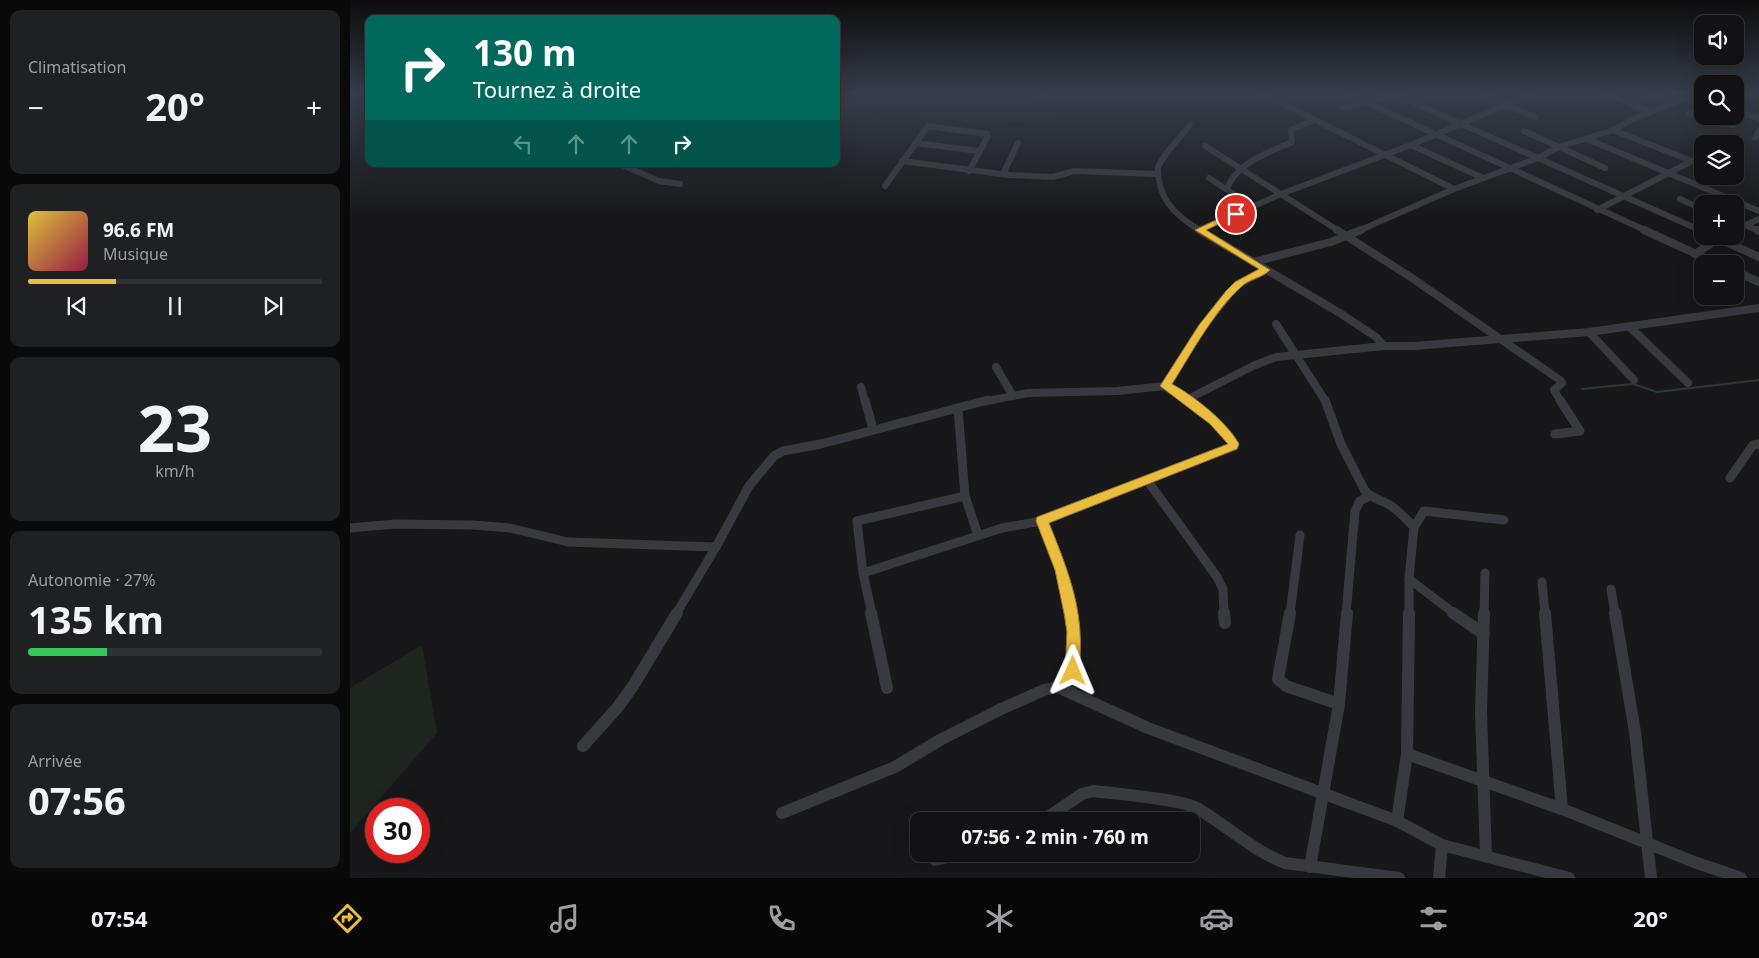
<!DOCTYPE html>
<html lang="fr">
<meta charset="utf-8">
<style>
body{margin:0;font-family:"Noto Sans",sans-serif;background:#1f2022;color:#f1f3f6;height:100vh;display:flex;flex-direction:column;font-size:19px;white-space:nowrap}
*{box-sizing:border-box;margin:0}
p{font-size:16px;color:#9c9ea0}
.icon{flex:none;width:28px;height:28px;fill:none;stroke:currentColor;stroke-width:2;stroke-linecap:round;stroke-linejoin:round}
.map{position:relative;flex:1;overflow:hidden}
.side{display:flex;flex-direction:column;gap:10px;padding:10px;background:#0a0a0b;width:350px}
.side>*{flex:none}
.top-card{position:absolute;left:15px;top:15px;width:475px;height:152px;border-radius:10px;box-shadow:0 5px 20px #0002,0 0 0 1px #313234;background:#00695c;color:#fff;overflow:hidden}
.buttons{position:absolute;left:1344px;top:15px;display:grid;gap:10px}
.buttons a{display:grid;place-items:center;width:50px;height:50px;border-radius:10px;background:#121214;box-shadow:0 5px 20px #0002,0 0 0 1px #313234;font-size:25px}
.speed{position:absolute;left:15px;top:798px;display:flex;gap:10px;font-size:25px;font-weight:700;text-align:center}
.speed>*{display:grid;place-content:center;width:65px;height:65px;border-radius:50%;background:#121214;box-shadow:0 5px 20px #0002,0 0 0 1px #313234;line-height:1}
.speed .limit{border:8px solid #d22;background:#fff;color:#111}
.pin{position:absolute;display:grid;place-items:center;width:42px;height:42px;color:#fff;margin:-21px;border:2px solid #fff;border-radius:50%;box-shadow:0 1px 5px #0007}
.me{position:absolute;width:55px;margin:-28px;rotate:1deg;stroke-linejoin:round;filter:drop-shadow(0 0 4px #0008)}
.turn{display:flex;align-items:center;gap:18px;height:105px;padding:0 25px;font-size:22px}
.turn .icon{width:65px;height:65px;stroke-width:2.5}
.turn b{display:block;font-size:35px;line-height:42px}
.lanes{display:flex;align-items:center;height:48px;padding:0 25px;background:#0003;justify-content:center;gap:25px;direction:ltr}
.lanes .off{opacity:.35}
.big{font-size:38px;font-weight:700;line-height:1.1}
.side .widget{flex:1;display:flex;flex-direction:column;justify-content:center;gap:8px;min-width:0;padding:0 18px;border-radius:10px;background:#1f2022}
.side .dial{align-items:center;gap:0}
.dial b{font-size:65px;line-height:1}
.song{display:flex;align-items:center;gap:15px}
.cover{width:60px;height:60px;border-radius:8px;background:linear-gradient(135deg,hsl(50 70% 55%),hsl(340 70% 35%))}
.played{height:5px;border-radius:2px;background:linear-gradient(90deg,#eabc40 30%,#313234 30%)}
.keys{display:flex;justify-content:space-around;direction:ltr}
.heat{display:flex;justify-content:space-between;align-items:center;font-size:28px;direction:ltr}
.charge{height:8px;border-radius:4px;background:linear-gradient(90deg,#34c759 27%,#313234 0)}
.trip{position:absolute;left:560px;top:812px;width:290px;height:50px;border-radius:10px;background:#121214;box-shadow:0 5px 20px #0002,0 0 0 1px #313234;font-weight:700;line-height:50px;text-align:center}
.menu{display:flex;height:80px;justify-content:space-around;align-items:center;background:#070708;color:#9c9ea0}
.menu .icon{width:35px;height:35px}
.menu .on{color:#eabc40}
.menu b{font-size:22px;color:#f1f3f6}
main{display:flex;flex:1;min-height:0}
.map>svg:first-child{display:block}
.green{fill:#1e251f}
.lines{fill:none;stroke-linecap:round;stroke-linejoin:round}
.stream{stroke:#2e363d;stroke-width:2}
.minor-far3{stroke:#393a3f;stroke-width:6}
.minor-far2{stroke:#393a3f;stroke-width:8}
.minor-far1{stroke:#393a3f;stroke-width:9}
.minor{stroke:#393a3f;stroke-width:12}
.route{fill:#eabc40;stroke:#987a2a}
</style>
<main>
<section class="side">
<div class="widget"><p>Climatisation</p>
<div class="heat"><a>−</a><b class="big">20°</b><a>+</a></div>
</div>
<div class="widget">
<div class="song"><i class="cover"></i><div><b>96.6 FM</b><p>Musique</p></div></div>
<div class="played"></div>
<div class="keys"><svg class="icon" aria-label="previous" viewBox="0 0 24 24"><path d="M18 5L8 12l10 7zM5 5v14"/></svg><svg class="icon" aria-label="pause" viewBox="0 0 24 24"><path d="M8 5v14M16 5v14"/></svg><svg class="icon" aria-label="next" viewBox="0 0 24 24"><path d="M6 5l10 7-10 7zM19 5v14"/></svg></div>
</div>
<div class="widget dial"><b>23</b><p>km/h</p></div>
<div class="widget"><p>Autonomie · 27%</p><b class="big">135 km</b><div class="charge"></div></div>
<div class="widget"><p>Arrivée</p><b class="big">07:56</b></div>
</section>
<div class="map">
<svg width="1409" height="878" viewBox="0 0 1409 878">
<rect width="100%" height="100%" fill="#18181a"/>
<g class="green">
<polygon points="486,94 745,94 698,123 486,117"/>
<polygon points="72,645 87,733 0,833 0,688"/>
</g>
<g class="lines">
<g class="stream">
<polyline points="486,104 672,104 700,94"/>
<polyline points="1232,389 1283,384 1307,392 1409,380"/>
</g>
<g class="minor-far3">
<polyline points="913,94 1104,189"/>
<polyline points="998,94 1297,231"/>
<polyline points="1044,94 1352,231"/>
<polyline points="1131,94 1185,117"/>
<polyline points="1256,94 1301,112"/>
<polyline points="1301,94 1324,103"/>
<polyline points="993,108 1044,94"/>
<polyline points="1385,111 1409,118"/>
<polyline points="1338,113 1383,125"/>
<path d="M840,125C830,138 816,151 809,165C807,168 808,175 809,180C812,204 831,219 851,231"/>
<polyline points="1263,130 1342,161"/>
<polyline points="1174,131 1255,168"/>
<polyline points="1405,138 1409,131"/>
<polyline points="1237,139 1409,211"/>
<polyline points="565,143 629,151"/>
<polyline points="1061,145 1133,178"/>
<polyline points="855,146 989,231"/>
<polyline points="552,161 659,175 703,177 724,171 808,174"/>
<polyline points="270,164 309,181 330,184"/>
<polyline points="653,174 668,143"/>
<polyline points="859,178 904,207"/>
<polyline points="535,186 578,126 637,134 638,136 619,171"/>
<path d="M877,189C886,163 919,152 942,142L941,130L964,120"/>
<polyline points="1330,199 1352,209"/>
<polyline points="1247,210 1342,161"/>
<polyline points="1395,225 1409,231"/>
<polyline points="849,230 931,194 1061,145 1182,94"/>
<polyline points="1385,230 1409,219"/>
<polyline points="1008,231 1104,189 1188,158 1209,147 1263,130 1281,120 1334,99 1352,102"/>
</g>
<g class="minor-far2">
<polyline points="849,230 990,313 1026,337 1034,346 1063,346 1239,332 1409,308"/>
<polyline points="987,230 1062,278 1210,380 1212,383 1204,390 1211,402"/>
<polyline points="1294,230 1368,264"/>
<polyline points="1350,230 1352,231"/>
<polyline points="1407,230 1409,231"/>
<polyline points="1363,236 1409,257"/>
<polyline points="1345,254 1372,236"/>
<polyline points="903,262 981,242 1011,230"/>
<polyline points="1385,271 1409,282"/>
<polyline points="926,324 976,402"/>
<polyline points="1280,327 1338,383"/>
<polyline points="1239,332 1284,380"/>
<polyline points="646,367 663,396"/>
<polyline points="815,386 841,402"/>
<polyline points="511,387 515,402"/>
<polyline points="838,399 903,366 926,357 1034,346"/>
<polyline points="632,402 678,393 767,391 815,386 853,327 880,293 888,284 916,270"/>
</g>
<g class="minor-far1">
<polyline points="515,400 523,429"/>
<path d="M975,400L991,444L1015,491C1021,498 1031,500 1040,505C1049,511 1056,519 1064,527L1059,579V614"/>
<polyline points="608,408 615,496 628,535"/>
<polyline points="1205,434 1230,431 1210,400"/>
<polyline points="1380,478 1403,445 1409,444"/>
<polyline points="797,480 867,577 873,589 874,614"/>
<polyline points="692,521 714,583 721,614"/>
<polyline points="1064,527 1074,511 1154,520"/>
<polyline points="0,528 45,524 123,525 160,528 218,542 366,547"/>
<polyline points="513,573 652,528 692,521 883,446 884,444 862,419 839,400"/>
<polyline points="1059,579 1105,614"/>
<polyline points="1192,582 1195,614"/>
<polyline points="1261,589 1265,614"/>
<polyline points="326,614 366,547 399,486 424,456 433,451 471,444 638,400"/>
<polyline points="522,614 513,573 507,521 615,496"/>
<polyline points="940,614 950,535"/>
<polyline points="996,614 1005,511 1010,501 1019,496"/>
<polyline points="1134,614 1135,573"/>
</g>
<g class="minor">
<polyline points="521,613 537,688"/>
<polyline points="874,613 875,623"/>
<polyline points="940,613 928,679 936,686 989,704"/>
<polyline points="1103,613 1134,634"/>
<polyline points="1134,613 1131,712 1136,856"/>
<polyline points="1195,613 1212,809"/>
<polyline points="1265,613 1285,732 1301,878"/>
<polyline points="718,691 724,647 721,613"/>
<polyline points="233,746 268,707 283,686 327,613"/>
<polyline points="1057,754 1212,809 1344,862 1391,878"/>
<polyline points="432,813 545,767 590,740 649,710 694,690 708,687 798,728 1047,821 1092,845 1219,878"/>
<path d="M692,821L732,794L744,791C766,794 830,799 847,808C877,826 902,850 935,863L1049,878"/>
<polyline points="1047,821 1057,754 1059,613"/>
<polyline points="585,860 611,854"/>
<polyline points="960,867 989,704 997,613"/>
<polyline points="1089,878 1092,845"/>
</g>
</g>
<linearGradient id="sky" x2="0" y2="1"><stop stop-color="#0d0d0e"/><stop offset="0.43" stop-color="#373d49"/><stop offset="1" stop-color="#373d49" stop-opacity="0"/></linearGradient>
<rect width="1409" height="217" fill="url(#sky)"/>
<path class="route" d="M883,212L890,214L856,230L920,270C912,278 899,279 891,287C864,311 841,354 822,384C844,396 877,422 889,444L887,449L699,523C713,558 728,594 730,632C731,645 730,658 730,671L728,676L723,678L718,676L715,671L717,632L714,613L705,570L686,521L687,517L878,444L860,424L810,386L849,325L876,291L885,282L909,269L845,230Z"/>
</svg>
<div class="buttons">
<a><svg class="icon" aria-label="sound" viewBox="0 0 24 24"><path d="M4 9h4l5-4v14l-5-4H4zM17 9q2 3 0 6"/></svg></a>
<a><svg class="icon" aria-label="search" viewBox="0 0 24 24"><circle cx="10" cy="10" r="6"/><path d="M15 15l6 6"/></svg></a>
<a><svg class="icon" aria-label="layers" viewBox="0 0 24 24"><path d="M12 4l9 5-9 5-9-5zM3 14l9 5 9-5"/></svg></a>
<a>+</a>
<a>−</a>
</div>
<div class="speed"><div class="limit">30</div></div>
<div class="pin" style="left:886px;top:214px;background:#d93025"><svg class="icon" aria-label="arrive" viewBox="0 0 24 24"><path d="M6 21V4h12l-3 4 3 4H6"/></svg></div>
<svg class="me" style="left:723px;top:671px" viewBox="-20 -20 40 40"><path d="M0-17L14 15 0 8-14 15z" fill="#eabc40" stroke="#fff" stroke-width="4"/></svg>
<div class="trip">07:56 · 2 min · 760 m</div>
<div class="top-card">
<div class="turn"><svg class="icon" aria-label="right" viewBox="0 0 24 24"><path d="M7 20v-9h11M14 6l5 5-5 5"/></svg><div><b>130 m</b>Tournez à droite</div></div>
<div class="lanes"><svg class="icon off" aria-label="left" viewBox="0 0 24 24"><path d="M17 20v-9H6M10 6l-5 5 5 5"/></svg><svg class="icon off" aria-label="ahead" viewBox="0 0 24 24"><path d="M12 20V5M6 11l6-6 6 6"/></svg><svg class="icon off" aria-label="ahead" viewBox="0 0 24 24"><path d="M12 20V5M6 11l6-6 6 6"/></svg><svg class="icon" aria-label="right" viewBox="0 0 24 24"><path d="M7 20v-9h11M14 6l5 5-5 5"/></svg></div>
</div>
</div>
</main>
<nav class="menu">
<b>07:54</b>
<svg class="icon on" aria-label="directions" viewBox="0 0 24 24"><path d="M12 3l9 9-9 9-9-9zM9 14v-3h6M13 9l2 2-2 2"/></svg>
<svg class="icon" aria-label="music" viewBox="0 0 24 24"><path d="M9 18V5l10-2v13"/><circle cx="6" cy="18" r="3"/><circle cx="16" cy="16" r="3"/></svg>
<svg class="icon" aria-label="phone" viewBox="0 0 24 24"><path d="M5 4h4l2 5-3 2q2 4 5 5l2-3 5 2v4C11 20 4 13 5 4z"/></svg>
<svg class="icon" aria-label="climate" viewBox="0 0 24 24"><path d="M12 3v18M4 7l16 10M4 17L20 7"/></svg>
<svg class="icon" aria-label="car" viewBox="0 0 24 24"><path d="M5 17H2v-5l4-1 3-4h7l3 4 3 1v5h-3M9 17h6M6 11h13"/><circle cx="7" cy="17" r="2"/><circle cx="17" cy="17" r="2"/></svg>
<svg class="icon" aria-label="filters" viewBox="0 0 24 24"><path d="M4 7h16M4 17h16"/><circle cx="9" cy="7" r="2"/><circle cx="15" cy="17" r="2"/></svg>
<b>20°</b>
</nav>
